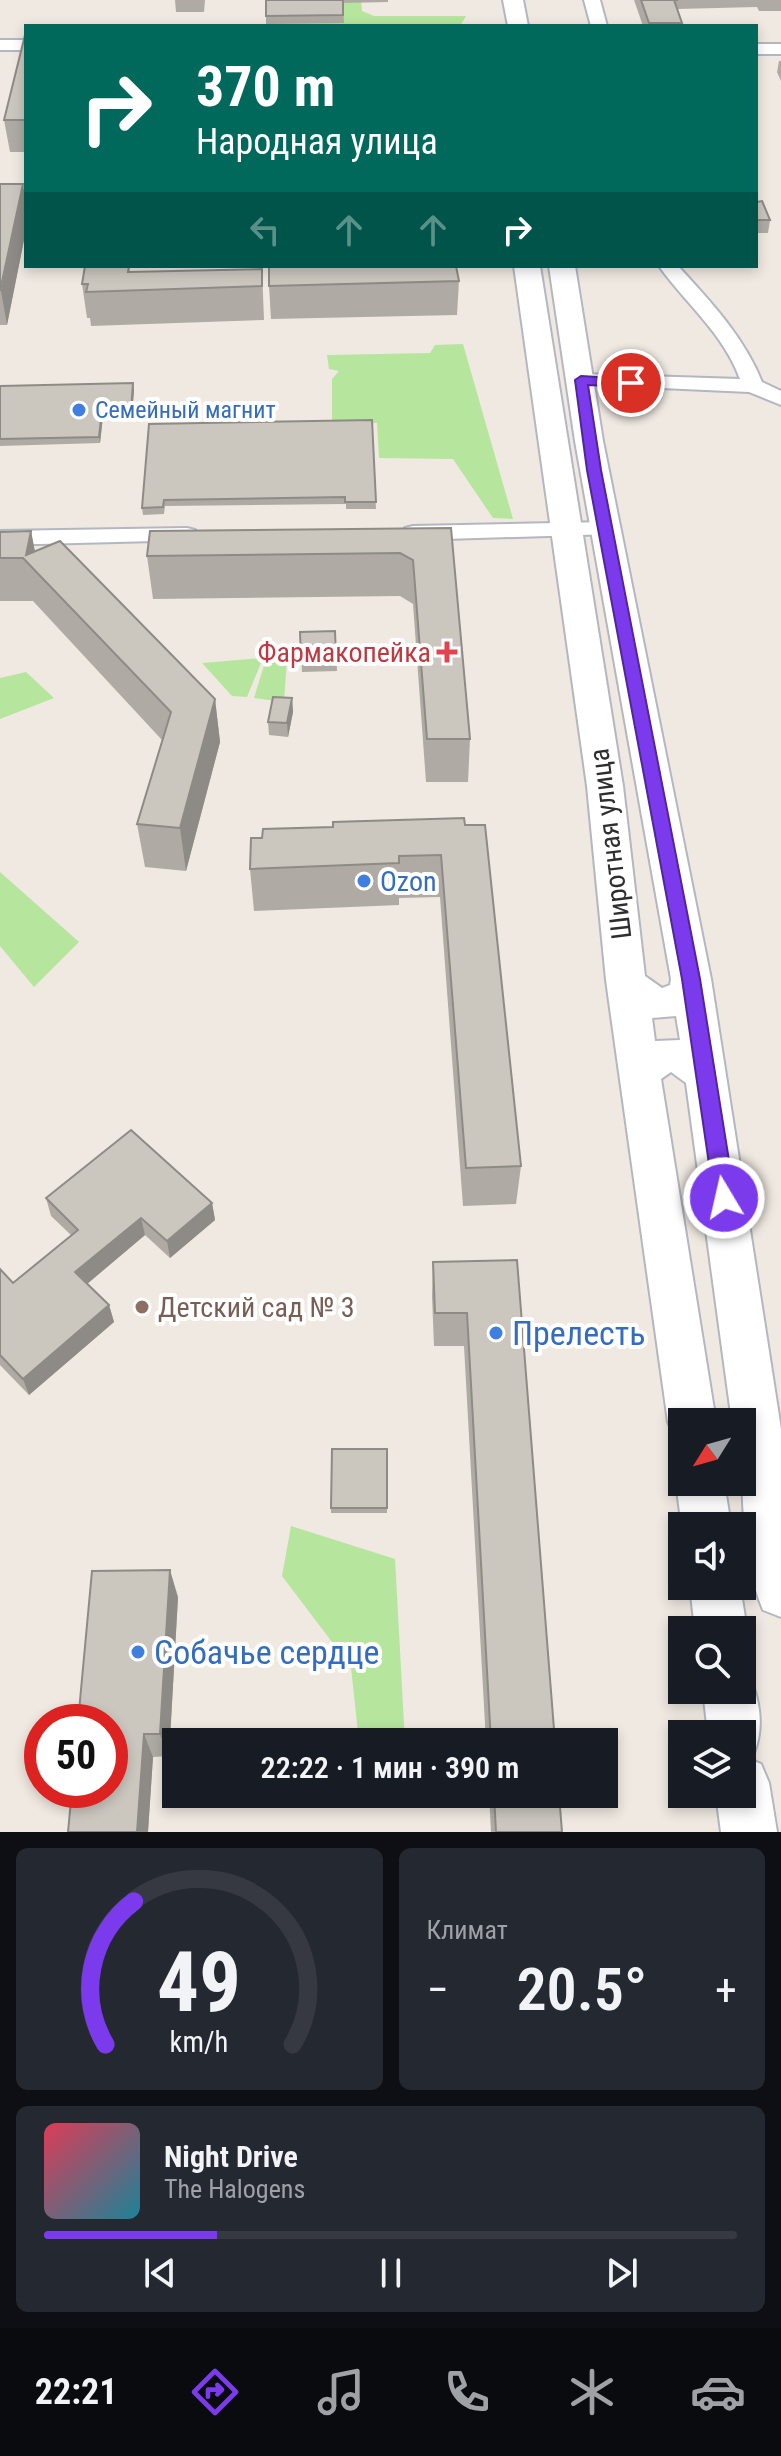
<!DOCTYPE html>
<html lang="ru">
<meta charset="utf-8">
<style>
body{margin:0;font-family:"Roboto Condensed",sans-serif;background:#242831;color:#f1f3f6;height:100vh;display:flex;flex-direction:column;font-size:30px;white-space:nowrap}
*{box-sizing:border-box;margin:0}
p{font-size:26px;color:#9ea1a6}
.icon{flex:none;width:44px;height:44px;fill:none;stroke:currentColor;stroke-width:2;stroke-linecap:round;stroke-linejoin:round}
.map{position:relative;height:1832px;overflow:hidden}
.drawer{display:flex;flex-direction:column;gap:16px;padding:16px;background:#0d0f14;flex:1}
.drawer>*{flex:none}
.banner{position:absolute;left:24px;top:24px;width:734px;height:244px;border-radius:0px;box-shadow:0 4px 12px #0003;background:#00695c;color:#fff;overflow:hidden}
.needle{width:52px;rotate:233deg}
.tools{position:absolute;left:668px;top:1408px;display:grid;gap:16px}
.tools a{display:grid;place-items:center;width:88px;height:88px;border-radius:0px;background:#171b24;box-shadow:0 4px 12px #0003;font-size:40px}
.speed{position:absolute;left:24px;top:1704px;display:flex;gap:16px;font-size:40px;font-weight:700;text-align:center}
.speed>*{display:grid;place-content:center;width:104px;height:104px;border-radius:50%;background:#171b24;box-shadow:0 4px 12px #0003;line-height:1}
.speed .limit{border:12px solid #d22;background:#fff;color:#111}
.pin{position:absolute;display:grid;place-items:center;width:68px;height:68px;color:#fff;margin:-34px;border:4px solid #fff;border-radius:50%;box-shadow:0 2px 8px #0007}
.me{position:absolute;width:88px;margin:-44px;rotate:351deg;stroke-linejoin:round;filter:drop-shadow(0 0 6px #0008)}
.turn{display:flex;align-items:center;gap:28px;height:168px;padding:0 40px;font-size:36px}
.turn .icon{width:104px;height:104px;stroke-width:2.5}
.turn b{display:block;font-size:56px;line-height:68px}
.lanes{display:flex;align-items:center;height:76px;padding:0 40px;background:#0003;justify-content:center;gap:40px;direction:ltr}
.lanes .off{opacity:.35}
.big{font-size:60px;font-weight:600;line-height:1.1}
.drawer .card{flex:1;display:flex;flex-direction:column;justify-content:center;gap:12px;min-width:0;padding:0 28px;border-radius:12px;background:#242831}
.drawer .dial{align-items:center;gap:0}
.dial svg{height:208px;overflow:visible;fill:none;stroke:#363941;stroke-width:7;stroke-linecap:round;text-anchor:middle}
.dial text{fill:#f1f3f6;stroke:none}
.song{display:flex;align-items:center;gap:24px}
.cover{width:96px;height:96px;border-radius:12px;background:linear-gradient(135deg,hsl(350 70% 55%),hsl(190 70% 35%))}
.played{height:8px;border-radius:4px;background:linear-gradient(90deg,#7c3aed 25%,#363941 25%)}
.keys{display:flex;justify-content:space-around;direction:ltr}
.heat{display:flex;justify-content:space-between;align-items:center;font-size:44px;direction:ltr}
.drawer .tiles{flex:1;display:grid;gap:16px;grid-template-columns:1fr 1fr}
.card:last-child{grid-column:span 2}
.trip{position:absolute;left:162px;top:1728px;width:456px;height:80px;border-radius:0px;background:#171b24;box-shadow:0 4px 12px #0003;font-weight:600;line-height:80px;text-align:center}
.dock{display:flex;height:128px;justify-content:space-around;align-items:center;background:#090b0e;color:#9ea1a6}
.dock .icon{width:56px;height:56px}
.dock .active{color:#7c3aed}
.dock b{font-size:36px;color:#f1f3f6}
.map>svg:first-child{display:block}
.green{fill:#b6e59e}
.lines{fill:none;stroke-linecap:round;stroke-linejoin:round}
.street-casing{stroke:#b4b7c1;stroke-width:4}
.secondary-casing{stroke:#b4b7c1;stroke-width:4}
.street{fill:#fff;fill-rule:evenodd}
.secondary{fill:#fff;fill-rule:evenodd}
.wall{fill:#afaba4}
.shaded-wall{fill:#8e8b86}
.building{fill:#cbc7bf;stroke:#8e8b86;stroke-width:2}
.route{fill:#7c3aed;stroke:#51269a;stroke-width:2}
.shop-dot{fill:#3f7fe0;stroke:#fff;stroke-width:3}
.health-dot{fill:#e0444e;stroke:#fff;stroke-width:3}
.education-dot{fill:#8d6e63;stroke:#fff;stroke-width:3}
.labels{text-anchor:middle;stroke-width:8;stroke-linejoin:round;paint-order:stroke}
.far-shop-label{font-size:24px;fill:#366cbe;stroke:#fff;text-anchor:start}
.health-label{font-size:28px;fill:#be3a42;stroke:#fff;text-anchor:end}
.street-label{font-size:28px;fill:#2e2e2e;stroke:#fff}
.shop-label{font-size:28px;fill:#366cbe;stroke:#fff;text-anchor:start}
.education-label{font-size:28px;fill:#785e54;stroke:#fff;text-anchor:start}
.near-shop-label{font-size:34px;fill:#366cbe;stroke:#fff;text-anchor:start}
</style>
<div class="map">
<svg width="781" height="1832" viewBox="0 0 781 1832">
<rect width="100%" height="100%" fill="#efe9e1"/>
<g class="green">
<polygon points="342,0 361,0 362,11 374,16 466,16 460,26 266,25"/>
<polygon points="463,344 513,519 493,518 453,459 379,458 377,423 332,423 332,379 339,371 329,369 327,355 430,353 435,345"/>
<polygon points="263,658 247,697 232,696 202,663"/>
<polygon points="287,658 284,702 254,698 266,659"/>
<polygon points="26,672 54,698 0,719 0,678"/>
<polygon points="0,872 79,942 34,987 0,946"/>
<polygon points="291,1526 395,1559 405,1742 359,1742 351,1667 282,1576"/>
</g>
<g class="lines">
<defs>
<g id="street">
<polygon points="584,0 600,0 607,26 591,26"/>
<rect x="0" y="40" width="26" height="10"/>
<rect x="756" y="44" width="25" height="10"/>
<path d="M659,266H678C711,302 744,337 762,382L781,391V405L749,392L574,384L571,380L581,374L740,379C723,333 687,305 659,266Z"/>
<polygon points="605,522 613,524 616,529 613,534 413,540 405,538 402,533 405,528 413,526"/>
<polygon points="187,528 195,530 198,535 195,540 0,545 0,531"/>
</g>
<g id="secondary">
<polygon points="503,0 523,0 528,26 508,26"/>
<path d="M514,266H540L623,786L645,976L662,988L670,985L671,979L575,441L549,266H575L603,441L711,979L781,1429V1617L763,1610C740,1556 742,1479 742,1422H732L686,1083L671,1072L661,1079L716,1422H682V1441L675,1438L668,1422L606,980L587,786ZM676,1016L680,1040L655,1041L652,1018Z"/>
<polygon points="682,1467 682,1482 724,1482 731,1526 682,1528 676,1482"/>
<polygon points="690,1586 740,1586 747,1630 742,1642 742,1630 695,1630"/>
<path d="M742,1669L748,1671C759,1699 765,1725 754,1753L745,1757L761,1764L769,1783L777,1832H721L716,1794H742V1734H708L703,1690H742Z"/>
</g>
</defs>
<use href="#street" class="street-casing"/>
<use href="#secondary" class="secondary-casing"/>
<use href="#street" class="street"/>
<use href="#secondary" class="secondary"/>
</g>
<g class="wall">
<polygon points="175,0 205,0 204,12 176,12"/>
<polygon points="266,0 388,0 388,2 343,3 344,23 266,24"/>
<polygon points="634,0 781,0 781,11 759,11 757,7 677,9 682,23 681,26 643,26"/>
<polygon points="26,35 26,152 10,152 4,120"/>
<polygon points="779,61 781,61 781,81 777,72"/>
<polygon points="0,184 26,201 26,230 7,325 0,325"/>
<polygon points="756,202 770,220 768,233 756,233"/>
<polygon points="85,266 129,266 130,272 262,269 264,320 91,326 90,318 87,318 82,284"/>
<polygon points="459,281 457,315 271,319 269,286"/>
<polygon points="133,383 134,390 132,416 103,416 100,443 0,446 0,386"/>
<polygon points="372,420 376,509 346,509 346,504 165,506 164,514 143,515 142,508"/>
<polygon points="451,528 470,739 468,782 426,782 413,604 400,596 153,599 147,556"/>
<polygon points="31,531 35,552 215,699 220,742 186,871 145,867 137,824 162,740 33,601 0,601 0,532"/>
<polygon points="335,631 337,671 302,672 300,632"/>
<polygon points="292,698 293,712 288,737 269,735 268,722"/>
<polygon points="464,818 521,1166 516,1204 463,1206 440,897 399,898 399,905 254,911 250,869 262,838 333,827"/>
<polygon points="46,1198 212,1203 215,1220 170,1258 145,1235 87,1284 109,1305 114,1322 29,1395 0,1365 0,1269 13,1283 71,1235 51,1216"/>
<polygon points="517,1260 555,1742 486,1742 464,1346 434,1346 432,1296 433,1262"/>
<polygon points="387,1449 387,1513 331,1513 331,1508"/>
<polygon points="178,1597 169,1756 153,1757 148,1832 68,1832"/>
<polygon points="489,1794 559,1794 562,1832 491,1832"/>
</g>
<g class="shaded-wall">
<polygon points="23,184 26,201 26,230 7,325 1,291"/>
<polygon points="133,383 134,390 132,416 131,409"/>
<polygon points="102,409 103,416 100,443 99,437"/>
<polygon points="31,531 39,574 26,555"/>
<polygon points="292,698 293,712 288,737 287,723"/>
<polygon points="215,699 220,742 186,871 180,828"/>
<polygon points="212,1203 215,1220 170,1258 167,1241"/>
<polygon points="141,1218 145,1235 81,1289 75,1272"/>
<polygon points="109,1305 114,1322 29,1395 23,1379"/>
<polygon points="170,1570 178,1597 169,1756 160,1734"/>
<polygon points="144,1734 153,1757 148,1832 137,1832"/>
</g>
<g class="building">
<polygon points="266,0 343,0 343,15 266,16"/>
<polygon points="641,0 678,0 674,0 682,23 649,23"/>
<polygon points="25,35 26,35 26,120 4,120"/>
<polygon points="0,184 23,184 0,291"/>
<polygon points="762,201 770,220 756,220 756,202"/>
<polygon points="85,266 129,266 128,272 262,269 262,286 86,292 88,284 82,284"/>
<polygon points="314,266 456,266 459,281 269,286 269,267"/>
<polygon points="133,383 131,409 102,409 99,437 0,439 0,386"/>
<polygon points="372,420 376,502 345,502 345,497 164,500 163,507 142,508 149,424"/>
<polygon points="451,528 470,739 427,739 413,560 400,553 147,556 150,531"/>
<polygon points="31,531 26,555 60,541 215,699 180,828 137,824 171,712 23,558 0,558 0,532"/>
<polygon points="335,631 336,657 301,658 300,632"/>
<polygon points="273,697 292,698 287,723 268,722"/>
<polygon points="464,818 465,825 485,825 521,1166 466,1168 441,855 399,856 399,863 250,869 251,838 262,838 263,829 333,827 333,822"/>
<polygon points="131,1130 212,1203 167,1241 141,1218 75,1272 109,1305 23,1379 0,1355 0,1269 13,1283 78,1230 46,1198"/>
<polygon points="517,1260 555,1742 491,1742 467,1313 435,1313 433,1262"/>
<polygon points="332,1449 387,1449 387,1508 331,1508"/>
<polygon points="170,1570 160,1734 144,1734 137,1832 68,1832 72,1790 110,1790 110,1722 78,1722 92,1571"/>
<polygon points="494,1794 559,1794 562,1832 496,1832"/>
</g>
<polygon class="route" points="581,376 631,379 638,383 631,387 588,385 601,470 700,979 735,1198 732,1205 724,1207 717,1205 714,1198 682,979 587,470 575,380"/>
<g class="shop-dot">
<circle cx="79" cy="410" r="8"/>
<circle cx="364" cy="881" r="8"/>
<circle cx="496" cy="1333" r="8"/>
<circle cx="138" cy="1652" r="8"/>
</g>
<path class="health-dot" d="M443 640h8v8h8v8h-8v8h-8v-8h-8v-8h8z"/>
<circle class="education-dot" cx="142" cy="1307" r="8"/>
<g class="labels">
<g class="far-shop-label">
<text x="95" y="418">Семейный магнит</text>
</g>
<g class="health-label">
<text x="431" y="662">Фармакопейка</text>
</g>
<g class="street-label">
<text transform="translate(610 844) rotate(-97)" y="10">Широтная улица</text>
</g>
<g class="shop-label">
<text x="380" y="891">Ozon</text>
</g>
<g class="education-label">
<text x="158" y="1317">Детский сад № 3</text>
</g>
<g class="near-shop-label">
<text x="512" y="1345">Прелесть</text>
<text x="154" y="1664">Собачье сердце</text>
</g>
</g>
</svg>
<div class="tools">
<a><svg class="needle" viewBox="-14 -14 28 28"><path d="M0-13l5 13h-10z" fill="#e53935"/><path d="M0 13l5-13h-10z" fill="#9ea1a6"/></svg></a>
<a><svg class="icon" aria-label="sound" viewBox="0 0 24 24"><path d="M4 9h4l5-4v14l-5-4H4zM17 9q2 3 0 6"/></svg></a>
<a><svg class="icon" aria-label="search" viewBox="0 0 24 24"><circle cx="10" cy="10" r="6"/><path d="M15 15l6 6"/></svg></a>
<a><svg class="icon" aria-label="layers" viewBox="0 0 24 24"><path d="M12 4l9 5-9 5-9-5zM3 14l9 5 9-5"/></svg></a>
</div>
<div class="speed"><div class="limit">50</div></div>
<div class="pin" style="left:631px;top:383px;background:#d93025"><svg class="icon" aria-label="arrive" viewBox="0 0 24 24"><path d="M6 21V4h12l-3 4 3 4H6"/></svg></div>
<svg class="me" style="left:724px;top:1198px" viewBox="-20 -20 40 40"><circle r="17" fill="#7c3aed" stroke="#fff" stroke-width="3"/><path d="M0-11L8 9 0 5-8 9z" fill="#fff"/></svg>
<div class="trip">22:22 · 1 мин · 390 m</div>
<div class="banner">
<div class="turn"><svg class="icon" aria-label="right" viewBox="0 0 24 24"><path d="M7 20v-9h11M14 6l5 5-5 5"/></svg><div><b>370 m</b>Народная улица</div></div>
<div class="lanes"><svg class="icon off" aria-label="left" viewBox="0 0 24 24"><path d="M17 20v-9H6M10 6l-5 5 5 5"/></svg><svg class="icon off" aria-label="ahead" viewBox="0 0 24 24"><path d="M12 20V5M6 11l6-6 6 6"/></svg><svg class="icon off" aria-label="ahead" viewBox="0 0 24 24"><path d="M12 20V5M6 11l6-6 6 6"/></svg><svg class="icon" aria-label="right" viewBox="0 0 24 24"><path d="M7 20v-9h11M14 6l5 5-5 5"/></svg></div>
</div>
</div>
<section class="drawer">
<div class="tiles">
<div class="card dial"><svg viewBox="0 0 100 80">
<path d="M14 69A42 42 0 1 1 86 69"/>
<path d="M14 69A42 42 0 0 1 25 14" stroke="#7c3aed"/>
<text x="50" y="56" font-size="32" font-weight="700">49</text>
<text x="50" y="72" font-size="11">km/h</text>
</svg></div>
<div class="card"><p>Климат</p>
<div class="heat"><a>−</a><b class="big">20.5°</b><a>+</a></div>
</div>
<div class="card">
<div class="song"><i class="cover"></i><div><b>Night Drive</b><p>The Halogens</p></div></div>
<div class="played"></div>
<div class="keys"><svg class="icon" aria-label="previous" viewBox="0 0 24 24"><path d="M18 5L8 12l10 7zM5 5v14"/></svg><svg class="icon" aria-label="pause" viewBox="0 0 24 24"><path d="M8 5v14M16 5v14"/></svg><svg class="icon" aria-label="next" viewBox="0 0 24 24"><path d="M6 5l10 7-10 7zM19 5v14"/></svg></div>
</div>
</div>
</section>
<nav class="dock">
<b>22:21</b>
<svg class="icon active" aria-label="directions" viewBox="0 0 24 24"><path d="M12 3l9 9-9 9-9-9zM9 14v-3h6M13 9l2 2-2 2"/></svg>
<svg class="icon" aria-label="music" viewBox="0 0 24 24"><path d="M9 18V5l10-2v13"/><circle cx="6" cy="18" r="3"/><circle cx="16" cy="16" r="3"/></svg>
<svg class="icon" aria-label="phone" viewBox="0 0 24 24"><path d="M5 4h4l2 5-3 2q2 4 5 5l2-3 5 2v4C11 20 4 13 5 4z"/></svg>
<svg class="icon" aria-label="climate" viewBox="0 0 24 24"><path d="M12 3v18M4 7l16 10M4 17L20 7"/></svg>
<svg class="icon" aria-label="car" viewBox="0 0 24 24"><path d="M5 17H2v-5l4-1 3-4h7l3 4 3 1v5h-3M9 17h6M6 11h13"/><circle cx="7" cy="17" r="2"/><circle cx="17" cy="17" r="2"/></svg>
</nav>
